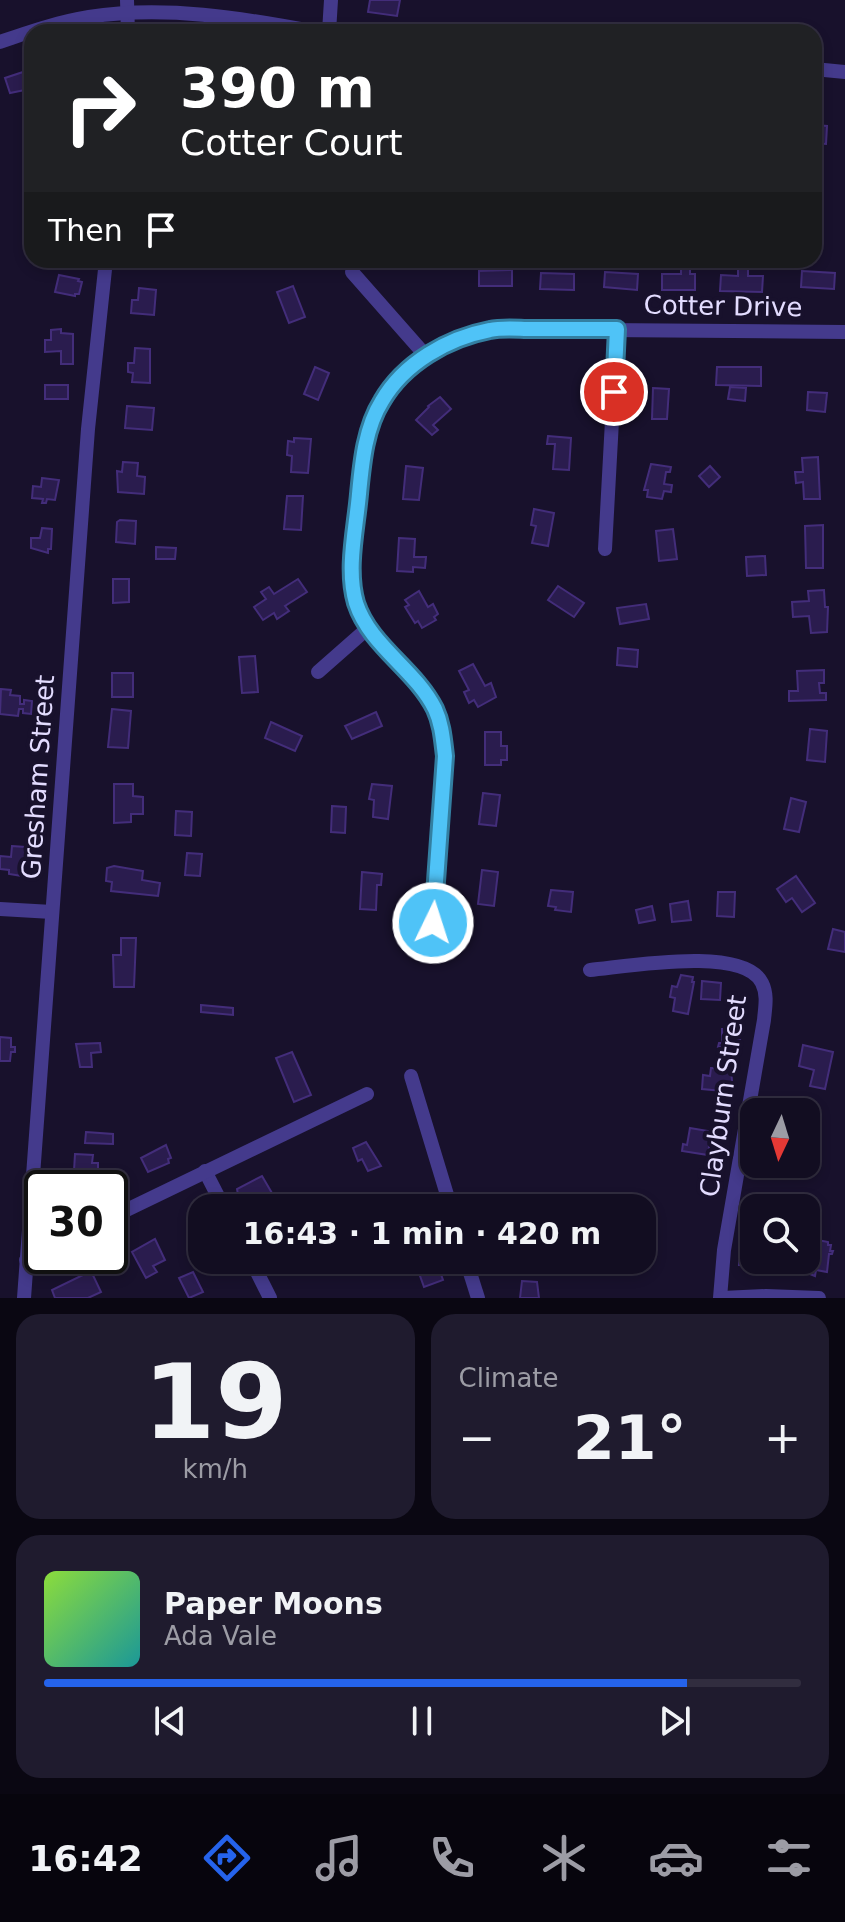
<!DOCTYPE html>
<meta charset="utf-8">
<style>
body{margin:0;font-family:"DejaVu Sans",sans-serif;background:#1f1b2e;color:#f1f3f6;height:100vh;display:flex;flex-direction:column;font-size:30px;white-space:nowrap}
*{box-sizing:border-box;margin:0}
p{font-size:26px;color:#9c9ca5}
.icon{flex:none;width:44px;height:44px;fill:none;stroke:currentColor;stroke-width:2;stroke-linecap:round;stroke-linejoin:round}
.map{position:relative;height:1298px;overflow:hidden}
.details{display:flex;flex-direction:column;gap:16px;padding:16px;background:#0a0712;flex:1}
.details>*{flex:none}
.guide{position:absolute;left:24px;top:24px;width:798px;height:244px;border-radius:24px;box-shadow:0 4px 12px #0003,0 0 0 2px #312d3f;background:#202124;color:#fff;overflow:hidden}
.needle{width:52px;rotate:184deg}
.fabs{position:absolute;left:740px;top:1098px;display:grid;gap:16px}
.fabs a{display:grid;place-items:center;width:80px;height:80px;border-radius:16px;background:#120d21;box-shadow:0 4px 12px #0003,0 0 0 2px #312d3f;font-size:40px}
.speed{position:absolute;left:24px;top:1170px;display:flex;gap:16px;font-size:40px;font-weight:700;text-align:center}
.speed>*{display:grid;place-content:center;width:104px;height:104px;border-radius:50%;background:#120d21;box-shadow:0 4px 12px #0003,0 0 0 2px #312d3f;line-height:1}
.speed .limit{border:4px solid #111;border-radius:12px;background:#fff;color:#111}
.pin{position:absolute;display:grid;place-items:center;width:68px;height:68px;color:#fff;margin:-34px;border:4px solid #fff;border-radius:50%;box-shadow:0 2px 8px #0007}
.me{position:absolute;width:88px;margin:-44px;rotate:4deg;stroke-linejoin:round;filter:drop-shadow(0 0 6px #0008)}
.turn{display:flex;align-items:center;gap:28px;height:168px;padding:0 24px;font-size:36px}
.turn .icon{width:104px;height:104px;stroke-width:2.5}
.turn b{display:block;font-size:56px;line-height:68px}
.then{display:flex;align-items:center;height:76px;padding:0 24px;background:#0003;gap:16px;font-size:30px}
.big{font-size:60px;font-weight:600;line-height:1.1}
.details .card{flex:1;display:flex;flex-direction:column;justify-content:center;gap:12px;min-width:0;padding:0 28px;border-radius:24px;background:#1f1b2e}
.details .dial{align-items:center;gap:0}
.dial b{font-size:104px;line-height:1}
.song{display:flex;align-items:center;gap:24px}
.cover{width:96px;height:96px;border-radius:12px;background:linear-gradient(135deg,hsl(90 70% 55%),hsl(180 70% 35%))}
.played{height:8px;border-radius:4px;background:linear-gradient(90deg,#2563eb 85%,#312d3f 85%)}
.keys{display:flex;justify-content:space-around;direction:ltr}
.heat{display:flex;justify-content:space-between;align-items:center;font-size:44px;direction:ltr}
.details .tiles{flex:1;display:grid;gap:16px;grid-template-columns:1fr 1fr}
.card:last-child{grid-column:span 2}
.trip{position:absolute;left:188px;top:1194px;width:468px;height:80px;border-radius:24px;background:#120d21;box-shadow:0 4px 12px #0003,0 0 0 2px #312d3f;font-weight:600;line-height:80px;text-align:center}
.dock{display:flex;height:128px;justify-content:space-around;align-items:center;background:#07050d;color:#9c9ca5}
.dock .icon{width:56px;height:56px}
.dock .selected{color:#2563eb}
.dock b{font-size:36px;color:#f1f3f6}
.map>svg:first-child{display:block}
.building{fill:#2a1c4e;stroke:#432d7a;stroke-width:2}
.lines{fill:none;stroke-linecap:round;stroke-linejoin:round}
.minor{stroke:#443a8c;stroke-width:14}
.route-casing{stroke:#337fa1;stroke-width:20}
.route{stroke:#4fc3f7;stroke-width:14}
.labels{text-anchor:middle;stroke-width:8;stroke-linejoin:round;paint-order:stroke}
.street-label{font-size:26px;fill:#e3dcff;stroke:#18112c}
</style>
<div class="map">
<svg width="845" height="1298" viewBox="0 0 845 1298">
<rect width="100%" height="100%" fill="#18112c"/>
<g class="building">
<polygon points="370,0 400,0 397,16 368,12"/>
<polygon points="32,69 30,89 10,93 5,78"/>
<polygon points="814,125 827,126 826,144 814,143"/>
<polygon points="681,266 690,266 690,274 695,274 695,290 662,290 662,274 681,274"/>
<polygon points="738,268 748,268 748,276 763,276 762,292 720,291 721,275 738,276"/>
<polygon points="512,270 512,286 479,286 479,271"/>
<polygon points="802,271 835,273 834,289 801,287"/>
<polygon points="605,272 638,274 637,290 604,287"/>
<polygon points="541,273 574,274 574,290 540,289"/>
<polygon points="59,275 79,279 78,281 82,282 79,294 75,294 75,296 55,292"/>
<polygon points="293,286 305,317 289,323 277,292"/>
<polygon points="139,288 156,290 154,315 131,313 132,300 138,300"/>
<polygon points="61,329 61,333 73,334 73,364 61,364 61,351 45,352 45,340 51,340 51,330"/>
<polygon points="135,348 150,349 150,383 132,382 133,373 128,372 128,363 134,363"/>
<polygon points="315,367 329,373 318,400 304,394"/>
<polygon points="717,367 761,367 761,386 716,385"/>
<rect x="45" y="385" width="23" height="14"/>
<polygon points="730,387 746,388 745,401 728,399"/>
<polygon points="653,388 669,389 667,419 652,419"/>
<polygon points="808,392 827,393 825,412 807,410"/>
<polygon points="440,397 451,409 433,425 438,430 432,435 416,420 429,407 428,406"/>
<polygon points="127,406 154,408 152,430 125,428"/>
<polygon points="548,436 571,438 569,470 553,469 555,444 547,444"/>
<polygon points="294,438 311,439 308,473 291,472 292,456 287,455 288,441 294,442"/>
<polygon points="818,457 820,499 804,499 803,482 796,483 795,472 803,472 802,458"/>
<polygon points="123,462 138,463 137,476 145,477 144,494 118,492 117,471 122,472"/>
<polygon points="651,464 671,467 670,472 666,472 664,484 672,485 671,492 664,491 662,499 647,497 648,490 644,490"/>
<polygon points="406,466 423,468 419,500 403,499"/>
<polygon points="710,466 720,477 709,487 699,476"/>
<polygon points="42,478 59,480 55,500 47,499 46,503 42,503 43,499 32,498 33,486 41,487"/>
<polygon points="287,496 303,496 301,530 284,529"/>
<polygon points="534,509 554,513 548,546 532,543 536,526 531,525"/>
<polygon points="120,520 136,521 135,544 116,542 117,522"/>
<polygon points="823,525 823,568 806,568 805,526"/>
<polygon points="42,528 52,529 51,549 48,549 48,553 31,548 31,538 40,538"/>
<polygon points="673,529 677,559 659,561 656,531"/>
<polygon points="399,538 415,539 414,557 426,557 425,568 413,567 413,572 397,571"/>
<polygon points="156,547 176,548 175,559 156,559"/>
<polygon points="765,556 766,575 747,576 746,557"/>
<polygon points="113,579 129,579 129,602 113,603"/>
<polygon points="298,579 307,592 285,606 289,611 277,619 274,613 263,620 254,607 266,599 261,592 269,587 274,594"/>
<polygon points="558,586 584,603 574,617 548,600"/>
<polygon points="824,590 825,607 828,607 827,632 811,633 809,616 793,617 792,602 809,601 808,591"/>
<polygon points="419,591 428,607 433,604 438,614 434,617 436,620 422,628 418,621 415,623 405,607 409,605 405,600"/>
<polygon points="646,604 649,619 620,624 617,608"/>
<polygon points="618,648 638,650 637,667 617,665"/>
<polygon points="255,656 258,692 242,693 239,657"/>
<polygon points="473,664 485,686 491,683 496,697 478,707 474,700 469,703 464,692 469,690 459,671"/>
<polygon points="824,670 824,683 819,683 820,693 826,693 826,700 789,701 789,691 798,691 797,671"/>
<rect x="112" y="673" width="21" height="24"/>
<polygon points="1,689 11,690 10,695 20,696 20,704 24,704 24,700 32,701 31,714 23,713 23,709 19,709 18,716 0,714"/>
<polygon points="112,709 131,711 128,748 108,747"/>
<polygon points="376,712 382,726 352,739 345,726"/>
<polygon points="271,722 302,736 295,751 265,738"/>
<polygon points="810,729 827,731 825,762 807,760"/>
<polygon points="485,732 501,732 501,746 507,746 507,760 501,760 501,765 485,765"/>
<polygon points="114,784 133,784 133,796 143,797 143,814 131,814 131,822 114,823"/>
<polygon points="372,784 392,786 388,819 373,817 374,800 369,799"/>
<polygon points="483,793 500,795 496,826 479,824"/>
<polygon points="791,798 806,802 799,832 784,829"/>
<polygon points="332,806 346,807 345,833 331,832"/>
<polygon points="176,811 192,812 191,836 175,835"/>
<polygon points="12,846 25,847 22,876 9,874 9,870 0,869 0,856 11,857"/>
<polygon points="187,853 202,854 200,876 185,875"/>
<polygon points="114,866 143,871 142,880 160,883 158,896 111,891 112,882 106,881 107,868"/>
<polygon points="482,870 498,872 494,906 478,904"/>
<polygon points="362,872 382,874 381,885 377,885 376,910 360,909"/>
<polygon points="796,876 815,903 802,912 792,898 786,902 777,889"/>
<polygon points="551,890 573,892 571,912 555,910 556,907 548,906"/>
<polygon points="718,892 735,892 734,917 717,916"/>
<polygon points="688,901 691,920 672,922 670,904"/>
<polygon points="652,906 655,920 639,923 636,910"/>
<polygon points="833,929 845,932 845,952 828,949"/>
<polygon points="121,938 136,938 134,987 114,987 113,955 121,955"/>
<polygon points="681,975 693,977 692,982 694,982 688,1014 673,1011 675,998 670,997 672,986 677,987"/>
<polygon points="702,981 721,983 720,1000 701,999"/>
<polygon points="201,1005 233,1008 233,1015 201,1012"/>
<polygon points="722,1029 736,1029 736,1040 740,1040 739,1047 736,1047 735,1052 721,1052 721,1047 718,1047 719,1043 722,1043"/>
<polygon points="0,1037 11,1038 11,1047 15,1047 15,1052 11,1052 10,1061 0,1061"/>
<polygon points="100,1043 101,1052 91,1053 92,1067 80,1067 76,1044"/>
<polygon points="803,1045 833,1052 825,1089 810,1086 814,1070 799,1066"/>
<polygon points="292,1052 311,1095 294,1102 276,1058"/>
<polygon points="711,1068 731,1070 733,1092 702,1089 703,1075 710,1076"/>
<polygon points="690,1128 708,1131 706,1139 710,1140 708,1155 682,1151 683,1144 687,1145"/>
<polygon points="86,1132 113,1134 113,1144 85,1143"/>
<polygon points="366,1142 381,1166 368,1171 362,1159 358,1161 353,1148"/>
<polygon points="166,1145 171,1158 168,1159 169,1163 148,1172 141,1158"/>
<polygon points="75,1154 93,1155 92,1163 98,1163 98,1171 91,1170 90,1188 73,1188"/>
<polygon points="262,1176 276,1200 265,1207 258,1194 245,1202 242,1198 239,1200 237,1189"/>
<polygon points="744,1234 746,1234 746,1238 754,1239 754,1260 762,1260 761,1263 752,1262 752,1266 739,1265 741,1238 743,1238"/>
<polygon points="155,1239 165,1260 153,1266 157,1272 146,1278 132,1252"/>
<polygon points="813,1239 828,1242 828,1245 831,1245 830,1251 833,1251 832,1254 829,1254 827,1272 816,1270 815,1276 805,1272 809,1243 812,1243"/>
<polygon points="438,1266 443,1280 424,1287 419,1273"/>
<polygon points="91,1271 101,1292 88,1298 55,1298 52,1290"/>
<polygon points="193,1272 203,1292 189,1298 179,1278"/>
<polygon points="522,1281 537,1282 539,1298 520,1298"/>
</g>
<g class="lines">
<g class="minor">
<polyline points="127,0 128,32"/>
<polyline points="329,32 331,0"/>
<path d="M0,42C29,32 58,22 89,17C163,5 243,18 316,32"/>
<polyline points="814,69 845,72"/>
<polyline points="352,272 426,356"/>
<polyline points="605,549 617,329"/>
<polyline points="318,672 368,628"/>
<polyline points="0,909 52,912"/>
<path d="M439,939L433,923L445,756C443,740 442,724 435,709C415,669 369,646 356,602C348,573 355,541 358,511C368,407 384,359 493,329L845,332"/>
<path d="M590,970C625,967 744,945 762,983C768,995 765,1008 764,1020L724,1250L720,1298"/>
<polyline points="411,1076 451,1208"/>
<polyline points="205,1171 224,1208"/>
<polyline points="110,1218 367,1094"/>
<polyline points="26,1260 42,1252"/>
<polyline points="251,1260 270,1298"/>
<polyline points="466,1260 478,1298"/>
<polyline points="24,1298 88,429 106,260"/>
<polyline points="722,1298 766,1296 819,1298"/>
</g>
</g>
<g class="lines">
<defs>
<path id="route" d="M433,923L445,756C443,740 442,724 435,709C415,669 370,646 356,603C346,569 356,529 359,494C362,463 365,428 382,401C404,363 448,338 490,330C503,327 519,329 532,329C561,329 589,329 617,329L614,392"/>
</defs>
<use href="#route" class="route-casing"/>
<use href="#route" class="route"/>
</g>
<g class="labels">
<g class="street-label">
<text transform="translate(723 306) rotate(1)" y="9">Cotter Drive</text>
<text transform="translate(38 777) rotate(-86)" y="9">Gresham Street</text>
<text transform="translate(723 1096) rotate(-82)" y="9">Clayburn Street</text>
</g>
</g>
</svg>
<div class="fabs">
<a><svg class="needle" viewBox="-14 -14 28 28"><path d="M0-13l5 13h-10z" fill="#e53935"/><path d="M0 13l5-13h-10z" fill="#9c9ca5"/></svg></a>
<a><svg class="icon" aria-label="search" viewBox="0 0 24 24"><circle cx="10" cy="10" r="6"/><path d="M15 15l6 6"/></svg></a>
</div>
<div class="speed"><div class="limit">30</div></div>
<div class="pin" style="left:614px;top:392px;background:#d93025"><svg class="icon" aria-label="arrive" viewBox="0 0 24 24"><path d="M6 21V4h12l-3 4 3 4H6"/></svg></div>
<svg class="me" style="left:433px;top:923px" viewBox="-20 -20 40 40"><circle r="17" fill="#4fc3f7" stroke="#fff" stroke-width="3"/><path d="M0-11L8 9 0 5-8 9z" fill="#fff"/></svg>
<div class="trip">16:43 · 1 min · 420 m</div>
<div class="guide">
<div class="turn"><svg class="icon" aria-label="right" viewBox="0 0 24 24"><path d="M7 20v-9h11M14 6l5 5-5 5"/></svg><div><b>390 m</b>Cotter Court</div></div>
<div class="then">Then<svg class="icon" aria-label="arrive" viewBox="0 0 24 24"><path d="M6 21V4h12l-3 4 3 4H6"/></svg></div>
</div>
</div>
<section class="details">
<div class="tiles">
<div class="card dial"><b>19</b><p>km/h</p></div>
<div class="card"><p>Climate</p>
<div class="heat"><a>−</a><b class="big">21°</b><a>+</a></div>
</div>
<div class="card">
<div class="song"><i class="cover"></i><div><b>Paper Moons</b><p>Ada Vale</p></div></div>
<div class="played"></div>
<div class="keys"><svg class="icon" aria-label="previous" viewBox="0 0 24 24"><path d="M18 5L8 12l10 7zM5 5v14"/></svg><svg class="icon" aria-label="pause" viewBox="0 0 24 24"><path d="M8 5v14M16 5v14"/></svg><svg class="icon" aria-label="next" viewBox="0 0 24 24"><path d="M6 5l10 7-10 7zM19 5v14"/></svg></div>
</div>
</div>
</section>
<nav class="dock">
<b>16:42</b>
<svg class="icon selected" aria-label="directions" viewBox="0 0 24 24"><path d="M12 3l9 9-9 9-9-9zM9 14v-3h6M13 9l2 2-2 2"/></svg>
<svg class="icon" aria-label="music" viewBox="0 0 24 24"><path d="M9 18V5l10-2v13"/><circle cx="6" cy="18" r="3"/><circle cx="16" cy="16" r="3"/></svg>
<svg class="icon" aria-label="phone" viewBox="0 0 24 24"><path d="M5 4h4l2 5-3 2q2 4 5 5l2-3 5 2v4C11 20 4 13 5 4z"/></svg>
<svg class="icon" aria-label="climate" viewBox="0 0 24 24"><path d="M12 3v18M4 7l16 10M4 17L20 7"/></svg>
<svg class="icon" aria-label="car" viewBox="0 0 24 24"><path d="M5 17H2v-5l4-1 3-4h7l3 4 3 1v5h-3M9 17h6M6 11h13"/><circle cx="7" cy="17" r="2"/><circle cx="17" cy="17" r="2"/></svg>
<svg class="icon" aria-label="filters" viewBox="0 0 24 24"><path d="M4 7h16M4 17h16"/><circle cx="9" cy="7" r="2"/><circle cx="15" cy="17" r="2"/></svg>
</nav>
